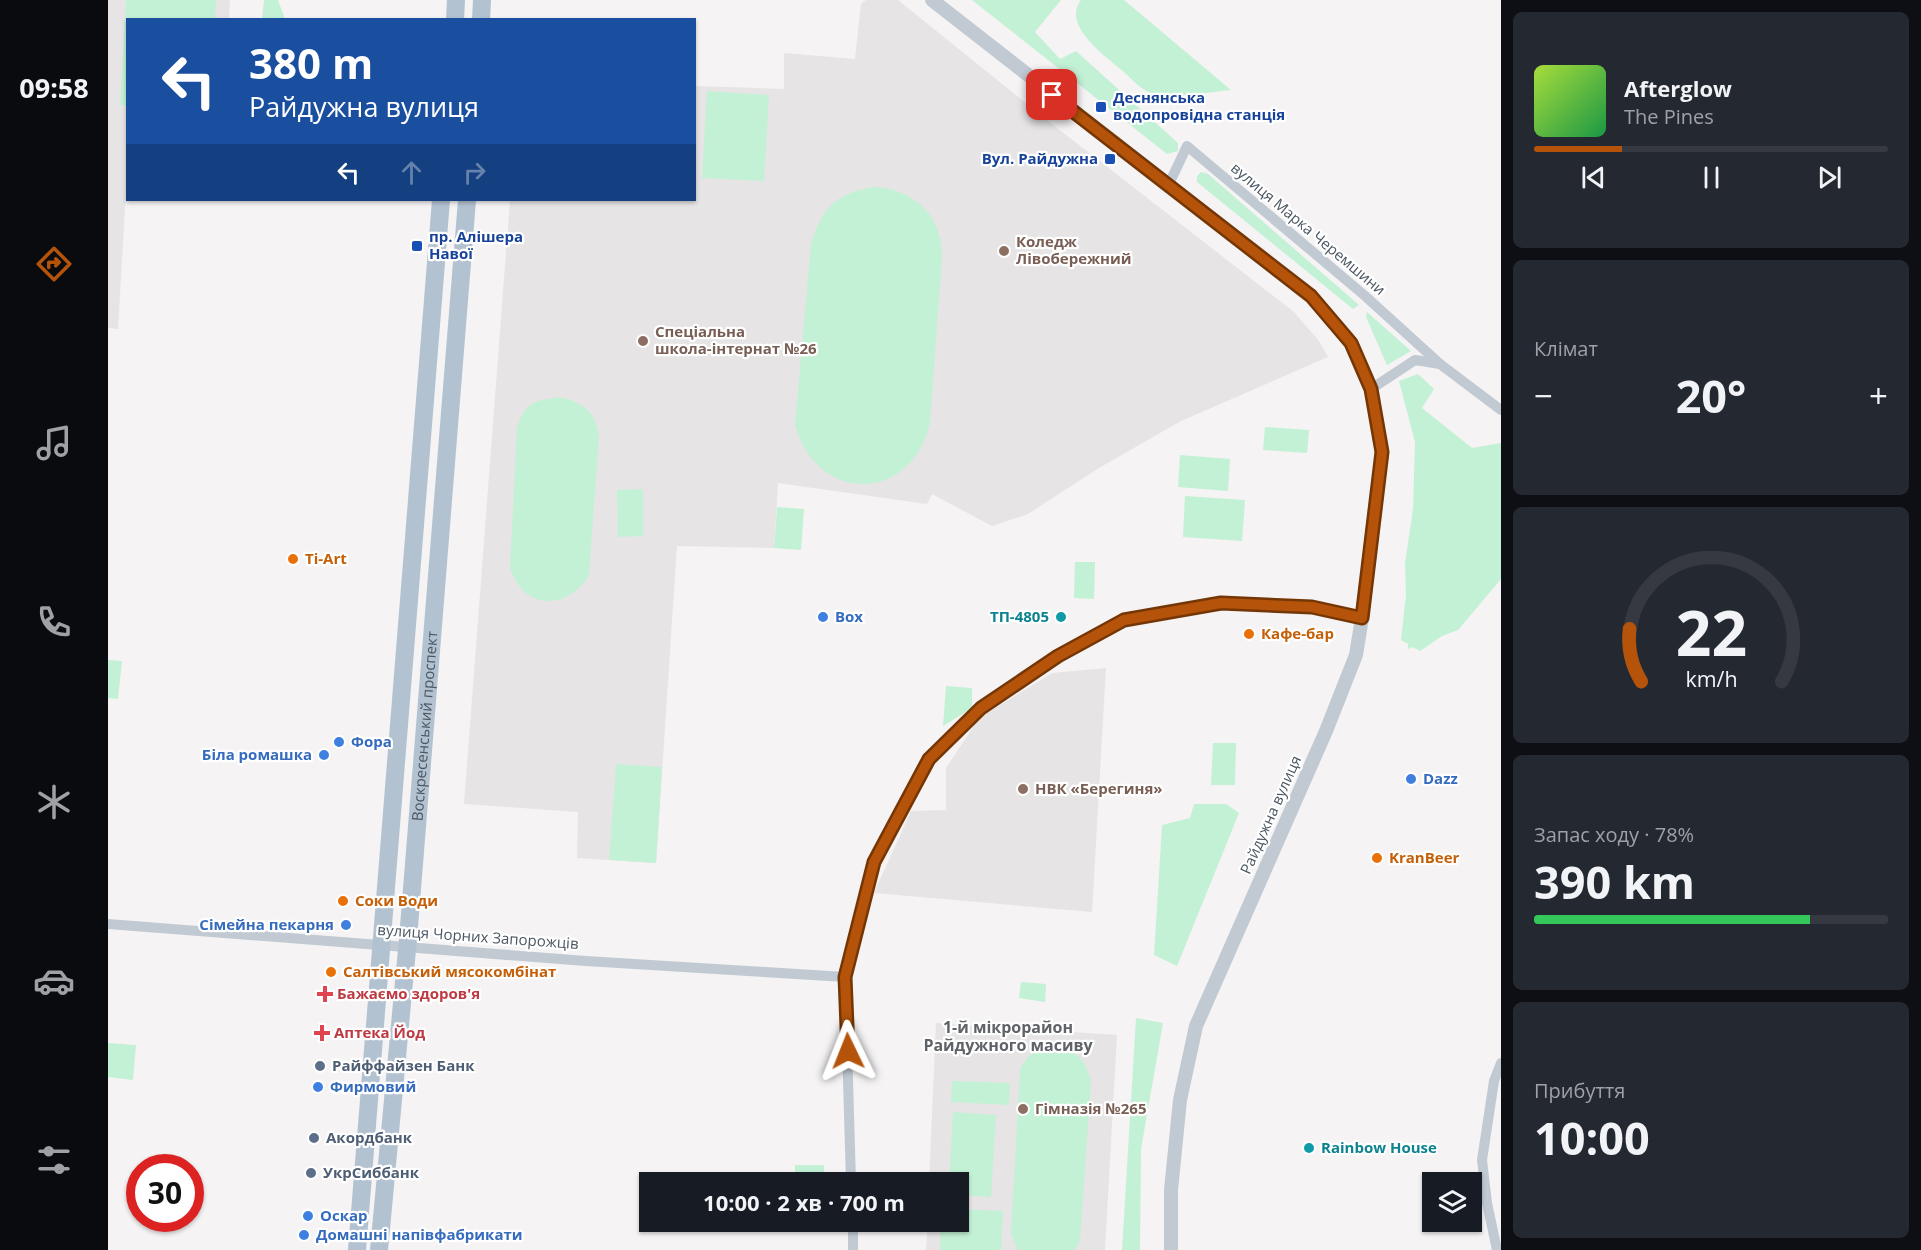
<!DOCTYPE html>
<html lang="uk">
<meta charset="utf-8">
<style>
body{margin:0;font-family:"Open Sans",sans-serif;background:#242831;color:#f1f3f6;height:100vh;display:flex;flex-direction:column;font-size:22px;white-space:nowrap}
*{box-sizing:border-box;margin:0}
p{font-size:20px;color:#9ea1a6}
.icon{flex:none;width:33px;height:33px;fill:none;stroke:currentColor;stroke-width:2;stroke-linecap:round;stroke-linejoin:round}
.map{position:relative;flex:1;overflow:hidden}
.details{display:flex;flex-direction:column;gap:12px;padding:12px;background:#0d0f14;width:420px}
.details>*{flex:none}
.guide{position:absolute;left:18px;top:18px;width:570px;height:183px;border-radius:0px;box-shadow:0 2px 4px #0004;background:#1a4fa0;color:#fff;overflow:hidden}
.buttons{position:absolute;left:1314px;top:1172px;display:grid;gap:12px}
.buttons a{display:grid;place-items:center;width:60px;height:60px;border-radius:0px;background:#171b24;box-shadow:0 2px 4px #0004;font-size:30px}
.speed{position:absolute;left:18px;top:1154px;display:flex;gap:12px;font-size:30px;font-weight:700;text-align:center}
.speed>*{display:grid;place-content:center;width:78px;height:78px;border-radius:50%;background:#171b24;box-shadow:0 2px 4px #0004;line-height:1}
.speed .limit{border:9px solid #d22;background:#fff;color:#111}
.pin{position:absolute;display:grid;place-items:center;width:51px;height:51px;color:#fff;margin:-26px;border-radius:12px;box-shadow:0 3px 9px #0006}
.me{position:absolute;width:66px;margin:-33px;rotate:358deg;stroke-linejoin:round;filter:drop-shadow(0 0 4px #0008)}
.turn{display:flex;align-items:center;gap:21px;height:126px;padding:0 24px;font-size:27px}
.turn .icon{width:78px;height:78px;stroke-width:2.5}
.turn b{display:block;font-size:42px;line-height:51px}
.lanes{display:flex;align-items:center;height:57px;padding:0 24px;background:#0003;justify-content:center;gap:30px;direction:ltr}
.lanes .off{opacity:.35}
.big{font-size:45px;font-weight:700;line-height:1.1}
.details .widget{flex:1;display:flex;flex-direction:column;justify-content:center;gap:9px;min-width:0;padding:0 21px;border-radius:9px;background:#242831}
.details .dial{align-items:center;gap:0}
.dial svg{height:156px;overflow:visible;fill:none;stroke:#363941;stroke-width:7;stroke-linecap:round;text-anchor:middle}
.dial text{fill:#f1f3f6;stroke:none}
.song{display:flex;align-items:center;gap:18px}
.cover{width:72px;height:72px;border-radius:9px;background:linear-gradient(135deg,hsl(80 70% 55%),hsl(140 70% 35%))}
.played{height:6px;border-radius:3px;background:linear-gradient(90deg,#b45309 25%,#363941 25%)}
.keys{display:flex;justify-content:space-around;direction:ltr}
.heat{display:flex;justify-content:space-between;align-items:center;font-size:33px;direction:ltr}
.charge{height:9px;border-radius:4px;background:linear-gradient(90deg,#34c759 78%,#363941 0)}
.trip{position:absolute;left:531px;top:1172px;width:330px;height:60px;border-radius:0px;background:#171b24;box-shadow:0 2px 4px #0004;font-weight:700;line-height:60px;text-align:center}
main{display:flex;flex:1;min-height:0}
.dock{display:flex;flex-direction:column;width:108px;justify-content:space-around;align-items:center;background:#090b0e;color:#9ea1a6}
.dock .icon{width:42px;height:42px}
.dock .active{color:#b45309}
.dock b{font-size:27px;color:#f1f3f6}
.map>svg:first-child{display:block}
.education{fill:#e6e4e5}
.green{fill:#c3f1d5}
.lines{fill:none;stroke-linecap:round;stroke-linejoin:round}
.minor{stroke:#c1cad2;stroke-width:10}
.tertiary{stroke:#c1cad2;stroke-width:14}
.primary{stroke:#b3c2d1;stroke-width:18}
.route-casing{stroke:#753606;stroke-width:15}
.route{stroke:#b45309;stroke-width:10}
.transit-dot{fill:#1a4fb4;stroke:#fff;stroke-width:2}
.education-dot{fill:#8d6e63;stroke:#fff;stroke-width:2}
.food-dot{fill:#e8710a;stroke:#fff;stroke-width:2}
.shop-dot{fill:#3f7fe0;stroke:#fff;stroke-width:2}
.culture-dot{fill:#0f9aa8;stroke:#fff;stroke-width:2}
.health-dot{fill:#e0444e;stroke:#fff;stroke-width:2}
.service-dot{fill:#5c6f8a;stroke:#fff;stroke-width:2}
.labels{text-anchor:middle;stroke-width:4.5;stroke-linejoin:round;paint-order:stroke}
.transit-label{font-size:15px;font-weight:bold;fill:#164399;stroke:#fff;text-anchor:start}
.street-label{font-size:15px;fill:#4a5661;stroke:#fff}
.education-label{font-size:15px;font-weight:bold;fill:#785e54;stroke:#fff;text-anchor:start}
.food-label{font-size:15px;font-weight:bold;fill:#c56008;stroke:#fff;text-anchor:start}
.shop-label{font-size:15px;font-weight:bold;fill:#366cbe;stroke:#fff;text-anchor:start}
.culture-label{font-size:15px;font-weight:bold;fill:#0d838f;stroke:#fff;text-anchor:end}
.health-label{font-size:15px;font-weight:bold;fill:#be3a42;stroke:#fff;text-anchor:start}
.service-label{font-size:15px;font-weight:bold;fill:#4e5e75;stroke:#fff;text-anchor:start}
.neighbourhood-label{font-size:16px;font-weight:bold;fill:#5f6368;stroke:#fff}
</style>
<main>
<nav class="dock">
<b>09:58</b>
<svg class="icon active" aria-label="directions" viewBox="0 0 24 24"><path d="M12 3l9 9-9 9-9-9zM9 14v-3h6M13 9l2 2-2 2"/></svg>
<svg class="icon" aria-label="music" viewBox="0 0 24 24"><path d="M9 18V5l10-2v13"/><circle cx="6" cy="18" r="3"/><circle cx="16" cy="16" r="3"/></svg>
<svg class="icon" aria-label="phone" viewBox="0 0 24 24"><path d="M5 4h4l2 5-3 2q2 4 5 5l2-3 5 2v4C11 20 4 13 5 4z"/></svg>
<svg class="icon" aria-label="climate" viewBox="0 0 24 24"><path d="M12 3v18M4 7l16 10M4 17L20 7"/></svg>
<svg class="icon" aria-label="car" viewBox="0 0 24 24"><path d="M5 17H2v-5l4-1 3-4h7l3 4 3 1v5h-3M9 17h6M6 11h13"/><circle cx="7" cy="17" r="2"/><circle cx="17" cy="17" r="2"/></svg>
<svg class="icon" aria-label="filters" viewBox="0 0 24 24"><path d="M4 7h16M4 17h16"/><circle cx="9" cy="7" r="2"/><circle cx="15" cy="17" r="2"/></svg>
</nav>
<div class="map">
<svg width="1393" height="1250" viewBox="0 0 1393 1250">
<rect width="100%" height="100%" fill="#f5f3f3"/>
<g class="education">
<polygon points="0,0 122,0 121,19 20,20 19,174 10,329 0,328"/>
<polygon points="758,0 790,0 935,117 1186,312 1211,341 1220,357 1073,421 991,468 920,514 884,526 824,494 819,504 670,483 666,548 569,546 548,863 469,858 470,812 356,804 402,200 586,200 587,86 676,89 676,53 747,59 753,4"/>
<polygon points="998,668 984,912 766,893 803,811 838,810 838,768 871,718 944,673"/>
<polygon points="828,1023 1009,1035 997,1250 818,1250 820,1221 850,1221 850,1182 821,1182"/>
</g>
<g class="green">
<polygon points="18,0 108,0 107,19 20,20 19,106 12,105"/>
<polygon points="156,0 170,0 177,19 154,19"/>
<polygon points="864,0 953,0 927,32 952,59 968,51 1070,143 1070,151 1059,154"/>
<path d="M973,0H1016L1123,90C1102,92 1060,100 1041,92C1032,89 1023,78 1016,72C999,57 953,26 973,0Z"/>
<polygon points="599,91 661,95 656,181 594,178"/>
<polygon points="1093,172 1100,174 1251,305 1245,309 1089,182 1089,176"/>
<path d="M765,187C805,188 835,216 834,257L822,423C803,504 709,504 687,425L703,244C714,208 727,194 765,187Z"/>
<polygon points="1259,312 1303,351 1279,365 1258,317"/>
<polygon points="1310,374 1326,389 1314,408 1364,448 1393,443 1393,579 1350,630 1334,636 1312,651 1305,647 1300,649 1300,644 1293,640 1298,595 1297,564 1305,509 1307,442 1291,381"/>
<path d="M452,397C475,403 487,411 491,435L481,576C457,611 416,610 402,568L409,428C418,401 426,401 452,397Z"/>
<polygon points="1157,427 1201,430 1199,453 1155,450"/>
<polygon points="1072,455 1122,459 1120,491 1070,487"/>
<polygon points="535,489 535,536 510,537 509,490"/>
<polygon points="1077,496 1137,500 1134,541 1075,537"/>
<polygon points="669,507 696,509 693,550 666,548"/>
<polygon points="967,562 987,562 986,599 966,598"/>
<polygon points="0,660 14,661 10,699 0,698"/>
<polygon points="838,686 864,688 864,708 835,726"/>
<polygon points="1105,743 1128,743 1127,785 1103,785"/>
<polygon points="508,764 554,767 548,863 501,860"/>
<polygon points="1086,804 1118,804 1131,813 1069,966 1046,955 1054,825 1082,818"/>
<polygon points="913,982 938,984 937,1002 911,998"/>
<polygon points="1028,1018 1055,1023 1033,1149 1032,1250 1014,1250"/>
<polygon points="0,1043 28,1045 25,1080 0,1077"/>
<path d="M945,1047C968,1050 979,1060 983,1083L972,1241L967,1250H909L903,1233L912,1070C919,1054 929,1049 945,1047Z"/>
<polygon points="844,1081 902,1083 901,1105 843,1102"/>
<polygon points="845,1112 888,1115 883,1197 851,1195 850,1182 841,1182"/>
<rect x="687" y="1165" width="29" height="17"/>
<polygon points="851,1209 895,1211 893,1250 832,1250 833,1221 850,1221"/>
</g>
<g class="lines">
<g class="minor">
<polyline points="1061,184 1079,146 1256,295 1332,364"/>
<polyline points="1263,389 1307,360 1332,364 1393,410"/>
<polyline points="0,924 478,961 737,977"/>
<polyline points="743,1182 737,977 766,862 821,759 873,708 950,656 1016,620 1113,603 1204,607 1254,618"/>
<polyline points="745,1221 745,1250"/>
<polyline points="1389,1250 1379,1203 1374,1160 1386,1081 1393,1063"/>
</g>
<polyline class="tertiary" points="824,0 1203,296 1243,343 1263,389 1274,452 1254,618 1248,655 1218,731 1088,1026 1072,1100 1063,1190 1063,1250"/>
<g class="primary">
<polyline points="347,20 348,0"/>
<polyline points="373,20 374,0"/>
<polyline points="249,1250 333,200"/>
<path id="s1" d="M271,1250L300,939L359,200"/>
</g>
</g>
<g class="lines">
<defs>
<polyline id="route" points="740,1051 737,977 766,862 821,759 873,708 950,656 1016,620 1113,603 1204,607 1254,618 1274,452 1263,389 1243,343 1203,296 944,95"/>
</defs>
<use href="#route" class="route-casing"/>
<use href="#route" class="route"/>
</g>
<g class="transit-dot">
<rect x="987" y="101" width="12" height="12" rx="3"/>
<rect x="996" y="153" width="12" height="12" rx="3"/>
<rect x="303" y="240" width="12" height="12" rx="3"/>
</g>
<g class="education-dot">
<circle cx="896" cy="251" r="6"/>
<circle cx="535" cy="341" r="6"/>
<circle cx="915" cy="789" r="6"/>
<circle cx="915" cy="1109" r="6"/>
</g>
<g class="food-dot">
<circle cx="185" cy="559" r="6"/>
<circle cx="1141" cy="634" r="6"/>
<circle cx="1269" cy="858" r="6"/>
<circle cx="235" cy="901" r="6"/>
<circle cx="223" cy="972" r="6"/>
</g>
<g class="shop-dot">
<circle cx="715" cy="617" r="6"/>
<circle cx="231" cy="742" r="6"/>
<circle cx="216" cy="755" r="6"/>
<circle cx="1303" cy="779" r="6"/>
<circle cx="238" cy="925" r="6"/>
<circle cx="210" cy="1087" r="6"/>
<circle cx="200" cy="1216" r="6"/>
<circle cx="196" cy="1235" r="6"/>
</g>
<g class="culture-dot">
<circle cx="953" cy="617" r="6"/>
<circle cx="1201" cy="1148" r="6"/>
</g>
<g class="health-dot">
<path d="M214 985h6v6h6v6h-6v6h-6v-6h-6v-6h6z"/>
<path d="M211 1024h6v6h6v6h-6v6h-6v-6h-6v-6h6z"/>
</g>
<g class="service-dot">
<circle cx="212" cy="1066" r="6"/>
<circle cx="206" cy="1138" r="6"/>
<circle cx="203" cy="1173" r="6"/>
</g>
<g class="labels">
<g class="transit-label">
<text x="1005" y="103">Деснянська<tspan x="1005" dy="17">водопровідна станція</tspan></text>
<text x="990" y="164" text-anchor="end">Вул. Райдужна</text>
<text x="321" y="242">пр. Алішера<tspan x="321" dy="17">Навої</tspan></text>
</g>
<g class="street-label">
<text transform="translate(1200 229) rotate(40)" y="5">вулиця Марка Черемшини</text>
<text dy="5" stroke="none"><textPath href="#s1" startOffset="526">Воскресенський проспект</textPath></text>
<text transform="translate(1163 815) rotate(-66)" y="5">Райдужна вулиця</text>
<text transform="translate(370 937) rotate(4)" y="5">вулиця Чорних Запорожців</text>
</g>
<g class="education-label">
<text x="908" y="247">Коледж<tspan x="908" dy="17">Лівобережний</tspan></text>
<text x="547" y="337">Спеціальна<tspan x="547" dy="17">школа-інтернат №26</tspan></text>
<text x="927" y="794">НВК «Берегиня»</text>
<text x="927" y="1114">Гімназія №265</text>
</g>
<g class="food-label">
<text x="197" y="564">Ti-Art</text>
<text x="1153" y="639">Кафе-бар</text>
<text x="1281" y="863">KranBeer</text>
<text x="247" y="906">Соки Води</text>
<text x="235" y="977">Салтівський мясокомбінат</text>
</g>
<g class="shop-label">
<text x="727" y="622">Box</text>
<text x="243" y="747">Фора</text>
<text x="204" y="760" text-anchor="end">Біла ромашка</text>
<text x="1315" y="784">Dazz</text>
<text x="226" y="930" text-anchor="end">Сімейна пекарня</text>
<text x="222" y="1092">Фирмовий</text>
<text x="212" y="1221">Оскар</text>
<text x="208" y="1240">Домашні напівфабрикати</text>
</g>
<g class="culture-label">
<text x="941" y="622">ТП-4805</text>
<text x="1213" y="1153" text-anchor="start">Rainbow House</text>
</g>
<g class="health-label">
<text x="229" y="999">Бажаємо здоров'я</text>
<text x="226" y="1038">Аптека Йод</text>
</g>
<g class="service-label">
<text x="224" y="1071">Райффайзен Банк</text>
<text x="218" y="1143">Акордбанк</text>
<text x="215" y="1178">УкрСиббанк</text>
</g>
<g class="neighbourhood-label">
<text x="900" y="1033">1-й мікрорайон<tspan x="900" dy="18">Райдужного масиву</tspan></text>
</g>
</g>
</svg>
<div class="buttons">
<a><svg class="icon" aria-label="layers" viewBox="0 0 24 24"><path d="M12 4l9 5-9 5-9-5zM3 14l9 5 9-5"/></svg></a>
</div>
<div class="speed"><div class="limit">30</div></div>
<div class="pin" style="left:944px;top:95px;background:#d93025"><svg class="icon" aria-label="arrive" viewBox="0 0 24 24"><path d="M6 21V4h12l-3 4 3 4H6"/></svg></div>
<svg class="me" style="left:740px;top:1051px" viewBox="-20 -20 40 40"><path d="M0-17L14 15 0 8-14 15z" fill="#b45309" stroke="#fff" stroke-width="4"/></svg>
<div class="trip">10:00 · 2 хв · 700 m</div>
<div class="guide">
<div class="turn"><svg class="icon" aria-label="left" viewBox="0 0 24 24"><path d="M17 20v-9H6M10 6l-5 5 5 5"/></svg><div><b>380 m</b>Райдужна вулиця</div></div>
<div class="lanes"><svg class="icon" aria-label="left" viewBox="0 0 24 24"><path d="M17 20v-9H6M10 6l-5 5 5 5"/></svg><svg class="icon off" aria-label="ahead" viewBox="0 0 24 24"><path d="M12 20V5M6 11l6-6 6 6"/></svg><svg class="icon off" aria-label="right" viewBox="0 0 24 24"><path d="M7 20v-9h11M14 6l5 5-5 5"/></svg></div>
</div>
</div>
<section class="details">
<div class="widget">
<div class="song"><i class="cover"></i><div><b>Afterglow</b><p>The Pines</p></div></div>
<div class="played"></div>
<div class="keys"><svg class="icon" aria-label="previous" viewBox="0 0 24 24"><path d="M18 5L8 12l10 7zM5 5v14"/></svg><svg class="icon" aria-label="pause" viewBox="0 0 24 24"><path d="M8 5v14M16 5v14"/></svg><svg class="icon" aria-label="next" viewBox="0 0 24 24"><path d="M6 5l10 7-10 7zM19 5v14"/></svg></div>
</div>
<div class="widget"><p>Клімат</p>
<div class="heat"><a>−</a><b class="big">20°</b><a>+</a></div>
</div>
<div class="widget dial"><svg viewBox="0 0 100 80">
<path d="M14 69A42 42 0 1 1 86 69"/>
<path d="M14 69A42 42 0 0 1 8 42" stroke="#b45309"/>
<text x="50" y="56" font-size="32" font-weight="700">22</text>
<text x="50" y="72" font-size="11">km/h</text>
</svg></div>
<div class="widget"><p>Запас ходу · 78%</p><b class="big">390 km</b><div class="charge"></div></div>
<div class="widget"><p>Прибуття</p><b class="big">10:00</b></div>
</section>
</main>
